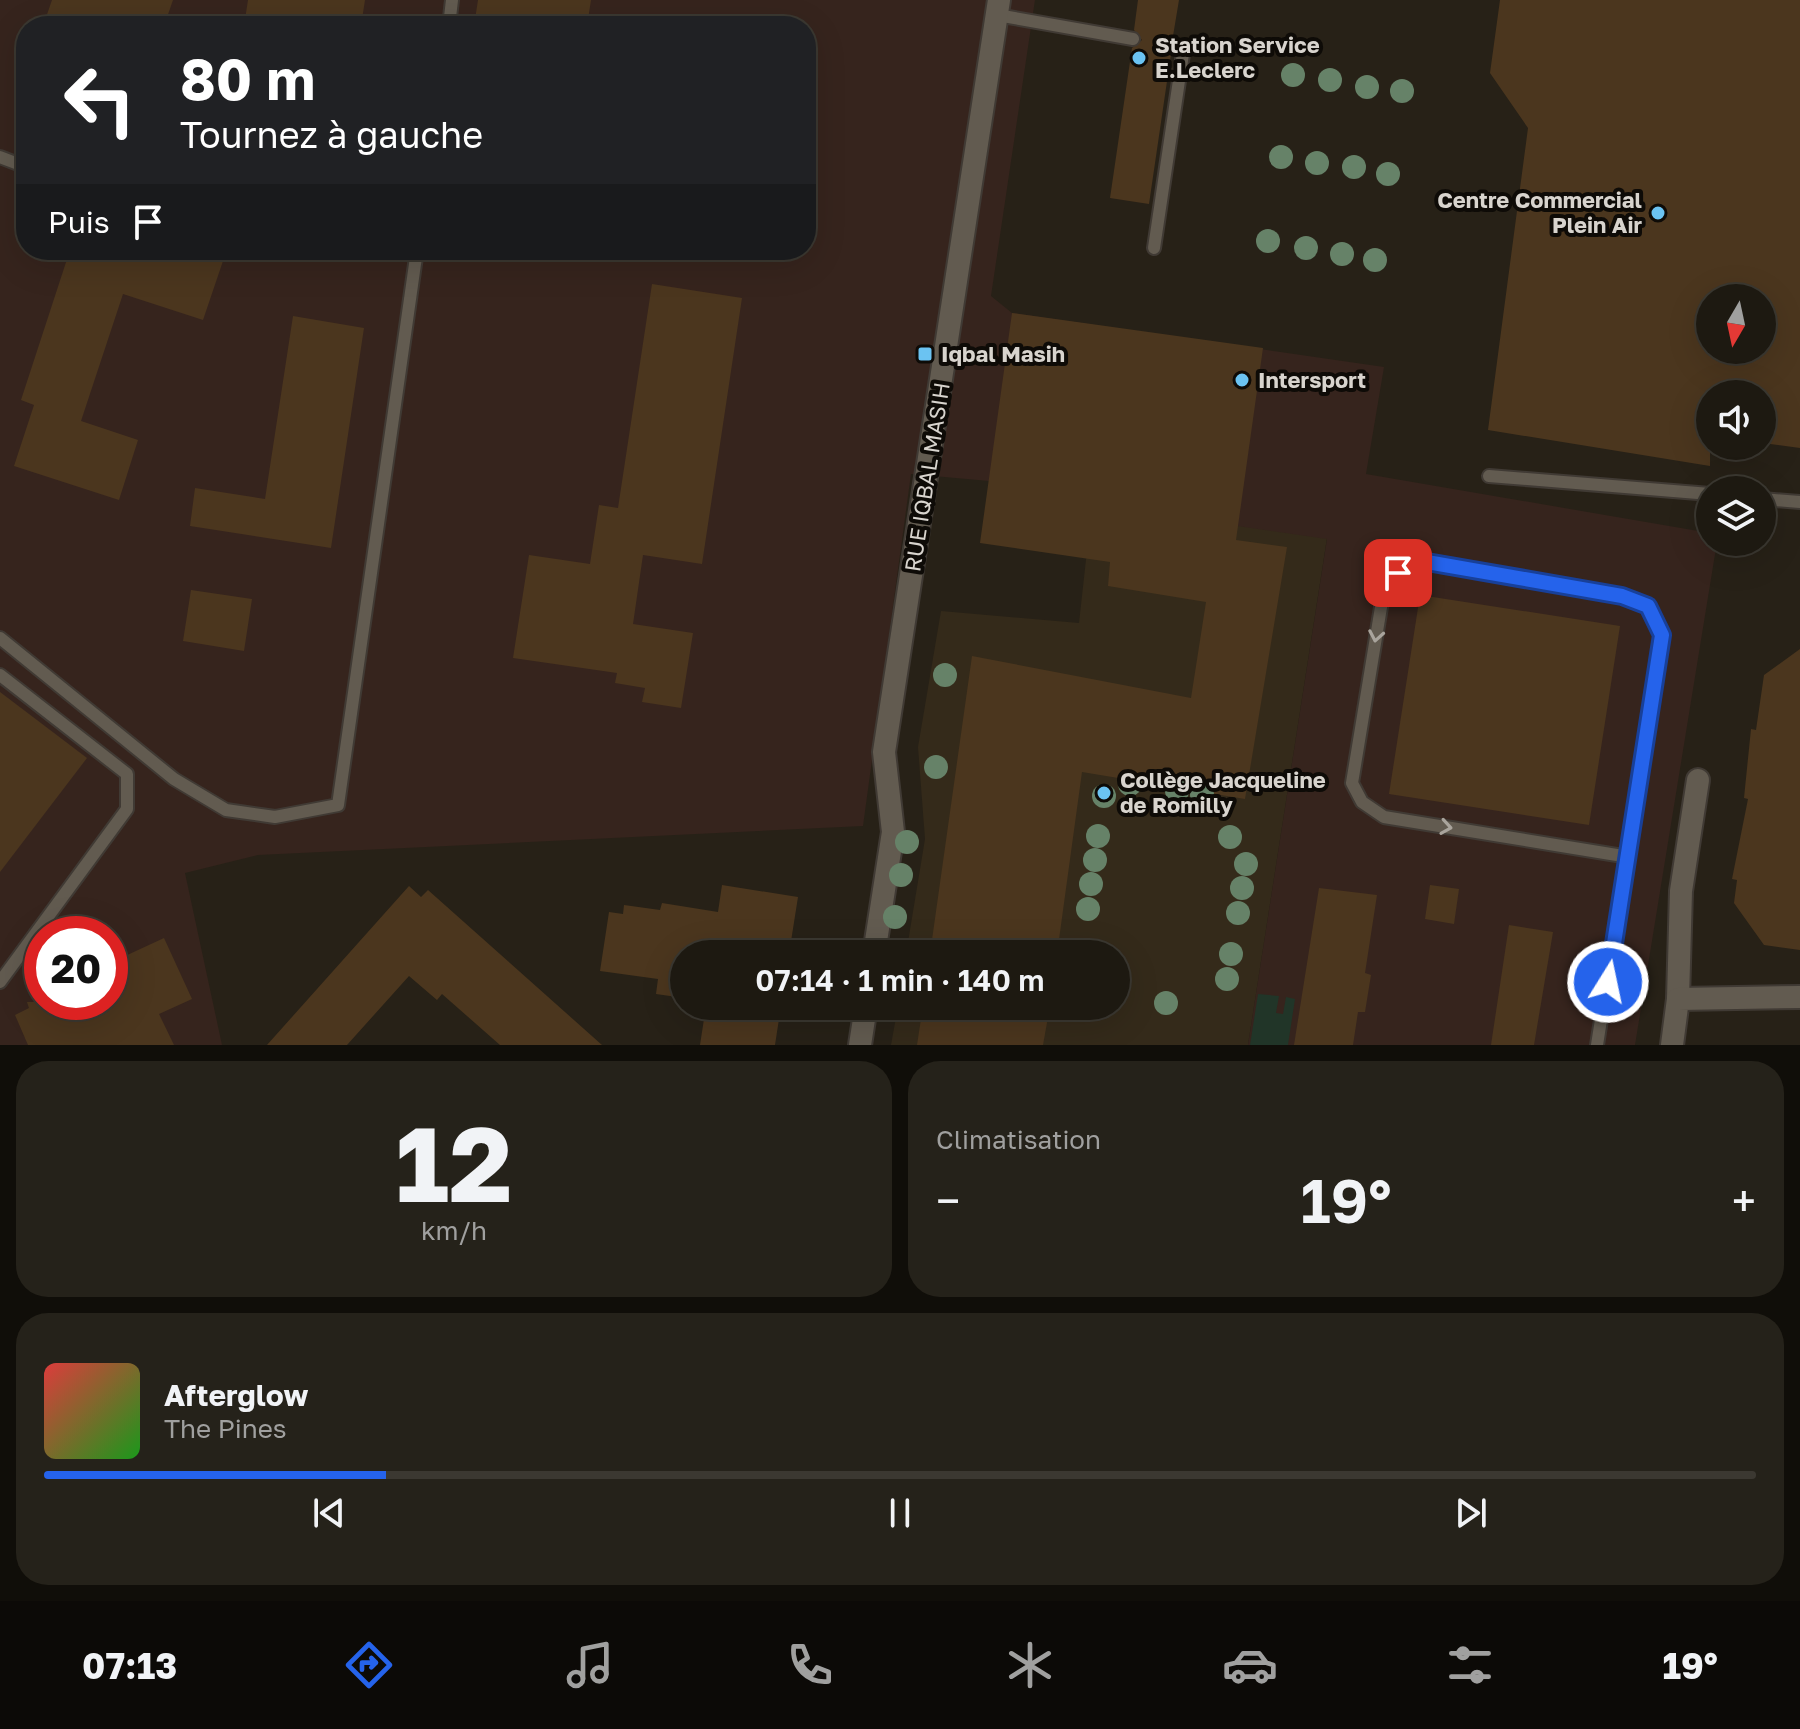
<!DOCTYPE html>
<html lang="fr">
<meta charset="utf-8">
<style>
body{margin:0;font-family:"Golos Text",sans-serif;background:#25221a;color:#f1f3f6;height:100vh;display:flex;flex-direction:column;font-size:30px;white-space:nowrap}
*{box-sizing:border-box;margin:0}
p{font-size:26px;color:#a0a09f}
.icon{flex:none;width:44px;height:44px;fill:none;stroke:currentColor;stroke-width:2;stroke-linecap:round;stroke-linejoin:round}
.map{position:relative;height:1045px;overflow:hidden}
.side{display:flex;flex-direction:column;gap:16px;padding:16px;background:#100e09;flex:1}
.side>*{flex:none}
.top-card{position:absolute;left:16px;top:16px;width:800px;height:244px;border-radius:32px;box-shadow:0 8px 32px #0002,0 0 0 2px #3b3831;background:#202124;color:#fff;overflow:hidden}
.needle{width:52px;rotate:189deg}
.tools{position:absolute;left:1696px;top:284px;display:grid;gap:16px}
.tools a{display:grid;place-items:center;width:80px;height:80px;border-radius:50%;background:#1d1911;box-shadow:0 8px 32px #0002,0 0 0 2px #3b3831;font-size:40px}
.speed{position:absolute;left:24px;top:916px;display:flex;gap:16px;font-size:40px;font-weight:700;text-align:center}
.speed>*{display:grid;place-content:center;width:104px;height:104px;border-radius:50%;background:#1d1911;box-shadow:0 8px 32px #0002,0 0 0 2px #3b3831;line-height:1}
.speed .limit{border:12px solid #d22;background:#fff;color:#111}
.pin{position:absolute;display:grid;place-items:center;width:68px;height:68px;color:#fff;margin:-34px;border-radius:16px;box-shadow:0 4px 12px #0006}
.me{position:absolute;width:88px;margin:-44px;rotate:10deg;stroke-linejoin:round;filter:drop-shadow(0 0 6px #0008)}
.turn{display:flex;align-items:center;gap:28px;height:168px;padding:0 32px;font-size:36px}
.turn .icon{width:104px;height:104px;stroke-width:2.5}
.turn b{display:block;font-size:56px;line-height:68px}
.then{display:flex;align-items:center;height:76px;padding:0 32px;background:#0003;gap:16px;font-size:30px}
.big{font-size:60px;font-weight:600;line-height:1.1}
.side .tile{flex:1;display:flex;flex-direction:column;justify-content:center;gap:12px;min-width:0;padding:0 28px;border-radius:32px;background:#25221a}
.side .dial{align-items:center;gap:0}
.dial b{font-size:104px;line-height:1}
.song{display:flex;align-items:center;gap:24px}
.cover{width:96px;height:96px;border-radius:12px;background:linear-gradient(135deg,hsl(0 70% 55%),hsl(120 70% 35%))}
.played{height:8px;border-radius:4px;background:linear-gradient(90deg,#2563eb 20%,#3b3831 20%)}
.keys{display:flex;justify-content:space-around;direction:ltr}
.heat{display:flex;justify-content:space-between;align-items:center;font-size:44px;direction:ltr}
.side .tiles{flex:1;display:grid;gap:16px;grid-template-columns:1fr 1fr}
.tile:last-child{grid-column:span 2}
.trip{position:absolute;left:670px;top:940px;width:460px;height:80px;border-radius:40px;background:#1d1911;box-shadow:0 8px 32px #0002,0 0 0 2px #3b3831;font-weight:600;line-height:80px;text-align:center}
.menu{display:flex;height:128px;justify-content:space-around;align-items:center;background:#0c0a07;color:#a0a09f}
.menu .icon{width:56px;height:56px}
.menu .selected{color:#2563eb}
.menu b{font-size:36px;color:#f1f3f6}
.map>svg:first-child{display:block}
.built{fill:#342a1a}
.industrial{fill:#36241d;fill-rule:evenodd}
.green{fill:#213528}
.building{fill:#4b361e;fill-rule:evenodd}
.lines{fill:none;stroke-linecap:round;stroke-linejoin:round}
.service-casing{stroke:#403a34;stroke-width:16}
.minor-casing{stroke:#403a34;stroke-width:26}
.tertiary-casing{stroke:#403a34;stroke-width:26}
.service{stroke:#625b50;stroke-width:12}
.minor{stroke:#625b50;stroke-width:22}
.tertiary{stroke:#625b50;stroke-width:22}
.tree{fill:#668268}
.oneway{stroke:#a9a49c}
.route-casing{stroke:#184099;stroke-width:20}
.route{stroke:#2563eb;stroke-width:14}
.poi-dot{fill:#6bc3f2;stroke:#0e0b07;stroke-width:3}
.labels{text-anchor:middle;stroke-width:8;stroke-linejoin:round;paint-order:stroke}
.poi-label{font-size:22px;font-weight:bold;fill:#d8d4ce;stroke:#0e0b07;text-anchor:start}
.street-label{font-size:22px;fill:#d8d4ce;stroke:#0e0b07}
</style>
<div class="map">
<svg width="1800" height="1045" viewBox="0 0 1800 1045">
<rect width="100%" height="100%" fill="#272117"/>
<polygon class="built" points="1092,505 1327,538 1248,1045 891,1045 898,1006 1116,1006 1116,954 906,954 925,839 918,747 941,611 1079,623"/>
<path class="industrial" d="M0,0H1035L991,296L1012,313L1384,367L1366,474L1710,533V542H1717L1635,1045H1248L1327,539L1092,505L989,481L911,474L863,826L258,855L185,873L222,1045H0ZM26,26H806V250H26ZM42,934H110V1002H42Z"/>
<polygon class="green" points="1258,994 1279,996 1276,1013 1283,1014 1286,997 1295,999 1288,1045 1250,1045"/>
<g class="building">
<polygon points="52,0 173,0 164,26 43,26"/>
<polygon points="248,0 365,0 361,26 244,26"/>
<polygon points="478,0 591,0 587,26 474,26"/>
<polygon points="1138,0 1179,0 1173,36 1163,44 1171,54 1149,204 1110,198 1132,48 1142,40 1134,30"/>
<path d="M1500,0H1800V448L1762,443V394H1710V466L1488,430L1528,128L1490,73ZM1710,298H1762V350H1710Z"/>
<polygon points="70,250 189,250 223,261 203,320 123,294 81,421 138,440 119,500 14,466 34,405 21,400"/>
<polygon points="652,284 742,298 702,564 643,555 633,624 693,633 681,708 642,702 645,688 615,683 617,673 513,658 529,555 590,564 599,505 618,508"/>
<polygon points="1012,313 1263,348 1236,540 1287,547 1245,799 1082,772 1057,954 930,954 972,656 1191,698 1206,602 1108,586 1110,562 980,543"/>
<polygon points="293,316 364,328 331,548 190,526 195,488 265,499"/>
<polygon points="191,590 252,599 244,651 183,641"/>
<polygon points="1420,595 1620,626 1589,825 1389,794"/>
<polygon points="1800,649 1800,950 1764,945 1734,903 1737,880 1732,879 1748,799 1744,798 1751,729 1756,730 1764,675"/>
<polygon points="0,692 87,758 0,872"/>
<polygon points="722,885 798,897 789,954 684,954 684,998 656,994 658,979 600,971 609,912 623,914 624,905 660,910 662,903 718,912"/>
<polygon points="1430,885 1459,889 1454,924 1425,919"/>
<polygon points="409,886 421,897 428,890 602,1045 500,1045 442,994 437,1000 409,976 347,1045 267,1045"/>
<polygon points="1319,888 1377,895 1365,973 1371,975 1365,1012 1358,1012 1353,1045 1294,1045"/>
<polygon points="1509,925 1553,932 1534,1045 1491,1045"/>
<polygon points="164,938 192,999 159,1014 174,1045 28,1045 15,1015 29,1008 27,1002 110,1002 110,963"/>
<polygon points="706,1006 781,1006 775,1045 700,1045"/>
<polygon points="923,1006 1050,1006 1043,1045 917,1045"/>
</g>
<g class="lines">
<defs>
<g id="service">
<polyline points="997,15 1133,39"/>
<polyline points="449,26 452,0"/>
<polyline points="0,157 26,167"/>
<polyline points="1154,248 1184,47 1172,45"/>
<polyline points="1489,476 1710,494"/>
<polyline points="1762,499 1800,502"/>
<polyline points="0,638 174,779 226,810 275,817 338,805 417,250"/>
<polyline points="0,675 127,774 127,809 0,982"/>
<polyline points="1597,1045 1662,635 1648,606 1622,596 1427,562 1398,573 1383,595 1352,783 1362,802 1384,817 1629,857"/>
</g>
<g id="minor">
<polyline points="1678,999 1681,891 1698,780"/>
<polyline points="1672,1045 1678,999 1800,997"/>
</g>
<g id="tertiary">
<polyline points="874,954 893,832 884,752 999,0"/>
<polyline points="860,1045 866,1006"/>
</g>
</defs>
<use href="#service" class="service-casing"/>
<use href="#minor" class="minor-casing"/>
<use href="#tertiary" class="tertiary-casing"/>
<use href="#service" class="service"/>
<use href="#minor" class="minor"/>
<use href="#tertiary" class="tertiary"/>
</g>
<g class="tree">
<circle cx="1293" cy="75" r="12"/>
<circle cx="1330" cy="80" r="12"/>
<circle cx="1367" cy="87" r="12"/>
<circle cx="1402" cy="91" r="12"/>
<circle cx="1281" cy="157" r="12"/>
<circle cx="1317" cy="163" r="12"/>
<circle cx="1354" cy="167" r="12"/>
<circle cx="1388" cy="174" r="12"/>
<circle cx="1268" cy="241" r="12"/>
<circle cx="1306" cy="248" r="12"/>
<circle cx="1342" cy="254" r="12"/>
<circle cx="1375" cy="260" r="12"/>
<circle cx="945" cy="675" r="12"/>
<circle cx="936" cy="767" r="12"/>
<circle cx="1130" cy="784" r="12"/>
<circle cx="1177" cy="791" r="12"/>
<circle cx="1202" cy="795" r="12"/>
<circle cx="1104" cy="796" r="12"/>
<circle cx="1098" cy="836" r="12"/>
<circle cx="1230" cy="837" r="12"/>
<circle cx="907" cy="842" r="12"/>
<circle cx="1095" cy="860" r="12"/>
<circle cx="1246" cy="864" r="12"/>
<circle cx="901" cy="875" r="12"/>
<circle cx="1091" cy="884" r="12"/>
<circle cx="1242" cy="888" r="12"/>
<circle cx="1088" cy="909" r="12"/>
<circle cx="1238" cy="913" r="12"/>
<circle cx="895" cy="917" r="12"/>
<circle cx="1231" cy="954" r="12"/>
<circle cx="1227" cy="979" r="12"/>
<circle cx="1166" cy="1003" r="12"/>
</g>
<defs><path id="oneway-chevron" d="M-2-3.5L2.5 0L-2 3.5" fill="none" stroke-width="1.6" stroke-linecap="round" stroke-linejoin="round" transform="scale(2)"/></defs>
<g class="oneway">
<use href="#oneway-chevron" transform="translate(1376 636) rotate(100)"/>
<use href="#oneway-chevron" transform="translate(1446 827) rotate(9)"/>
</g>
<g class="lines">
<defs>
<polyline id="route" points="1398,573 1427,562 1622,596 1648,606 1662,635 1608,982"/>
</defs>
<use href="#route" class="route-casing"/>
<use href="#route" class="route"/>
</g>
<g class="poi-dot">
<circle cx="1139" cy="58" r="8"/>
<circle cx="1658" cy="213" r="8"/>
<rect x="917" y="346" width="16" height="16" rx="4"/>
<circle cx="1242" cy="380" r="8"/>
<circle cx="1104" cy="793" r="8"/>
</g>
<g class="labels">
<g class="poi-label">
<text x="1155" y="53">Station Service<tspan x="1155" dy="25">E.Leclerc</tspan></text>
<text x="1642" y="208" text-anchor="end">Centre Commercial<tspan x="1642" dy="25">Plein Air</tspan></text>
<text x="941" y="362">Iqbal Masih</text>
<text x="1258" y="388">Intersport</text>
<text x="1120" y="788">Collège Jacqueline<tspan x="1120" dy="25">de Romilly</tspan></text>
</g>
<g class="street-label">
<text transform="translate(927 477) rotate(-81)" y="8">RUE IQBAL MASIH</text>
</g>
</g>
</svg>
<div class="tools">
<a><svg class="needle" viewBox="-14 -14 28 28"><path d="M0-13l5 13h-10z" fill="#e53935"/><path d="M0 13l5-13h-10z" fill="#a0a09f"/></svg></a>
<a><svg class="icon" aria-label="sound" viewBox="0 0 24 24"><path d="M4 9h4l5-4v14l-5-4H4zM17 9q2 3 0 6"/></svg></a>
<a><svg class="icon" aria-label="layers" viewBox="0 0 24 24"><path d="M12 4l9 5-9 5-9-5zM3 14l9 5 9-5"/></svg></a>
</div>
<div class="speed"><div class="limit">20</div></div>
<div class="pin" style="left:1398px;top:573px;background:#d93025"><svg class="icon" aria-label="arrive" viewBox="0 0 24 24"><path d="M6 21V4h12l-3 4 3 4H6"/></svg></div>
<svg class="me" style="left:1608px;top:982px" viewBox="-20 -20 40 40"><circle r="17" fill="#2563eb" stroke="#fff" stroke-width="3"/><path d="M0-11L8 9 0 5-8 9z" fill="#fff"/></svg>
<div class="trip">07:14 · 1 min · 140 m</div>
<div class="top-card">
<div class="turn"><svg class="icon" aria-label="left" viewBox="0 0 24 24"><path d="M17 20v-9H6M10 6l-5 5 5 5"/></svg><div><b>80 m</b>Tournez à gauche</div></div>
<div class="then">Puis<svg class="icon" aria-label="arrive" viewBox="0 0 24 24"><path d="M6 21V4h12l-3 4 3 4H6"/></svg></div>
</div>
</div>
<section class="side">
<div class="tiles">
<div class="tile dial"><b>12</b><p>km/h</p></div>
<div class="tile"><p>Climatisation</p>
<div class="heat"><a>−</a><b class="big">19°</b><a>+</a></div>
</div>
<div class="tile">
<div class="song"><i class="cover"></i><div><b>Afterglow</b><p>The Pines</p></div></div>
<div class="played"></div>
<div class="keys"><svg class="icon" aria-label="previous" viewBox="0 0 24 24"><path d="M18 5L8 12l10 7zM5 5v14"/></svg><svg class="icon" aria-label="pause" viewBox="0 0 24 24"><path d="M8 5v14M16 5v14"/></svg><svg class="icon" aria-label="next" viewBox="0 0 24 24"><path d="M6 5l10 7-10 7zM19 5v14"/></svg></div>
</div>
</div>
</section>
<nav class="menu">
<b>07:13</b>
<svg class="icon selected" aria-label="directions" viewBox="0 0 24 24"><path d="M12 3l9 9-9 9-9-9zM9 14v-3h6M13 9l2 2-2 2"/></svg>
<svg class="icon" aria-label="music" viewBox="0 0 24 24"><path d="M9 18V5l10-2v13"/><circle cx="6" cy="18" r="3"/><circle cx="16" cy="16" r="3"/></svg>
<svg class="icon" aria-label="phone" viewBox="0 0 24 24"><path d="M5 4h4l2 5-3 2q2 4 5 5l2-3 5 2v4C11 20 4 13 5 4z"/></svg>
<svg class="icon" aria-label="climate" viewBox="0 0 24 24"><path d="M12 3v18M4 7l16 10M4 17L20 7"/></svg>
<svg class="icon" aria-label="car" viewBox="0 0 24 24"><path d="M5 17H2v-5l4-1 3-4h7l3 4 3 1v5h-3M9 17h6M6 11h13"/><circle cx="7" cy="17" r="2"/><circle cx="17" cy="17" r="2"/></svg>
<svg class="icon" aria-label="filters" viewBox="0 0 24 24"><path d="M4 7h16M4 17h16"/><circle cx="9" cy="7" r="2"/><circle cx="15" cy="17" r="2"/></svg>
<b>19°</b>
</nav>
